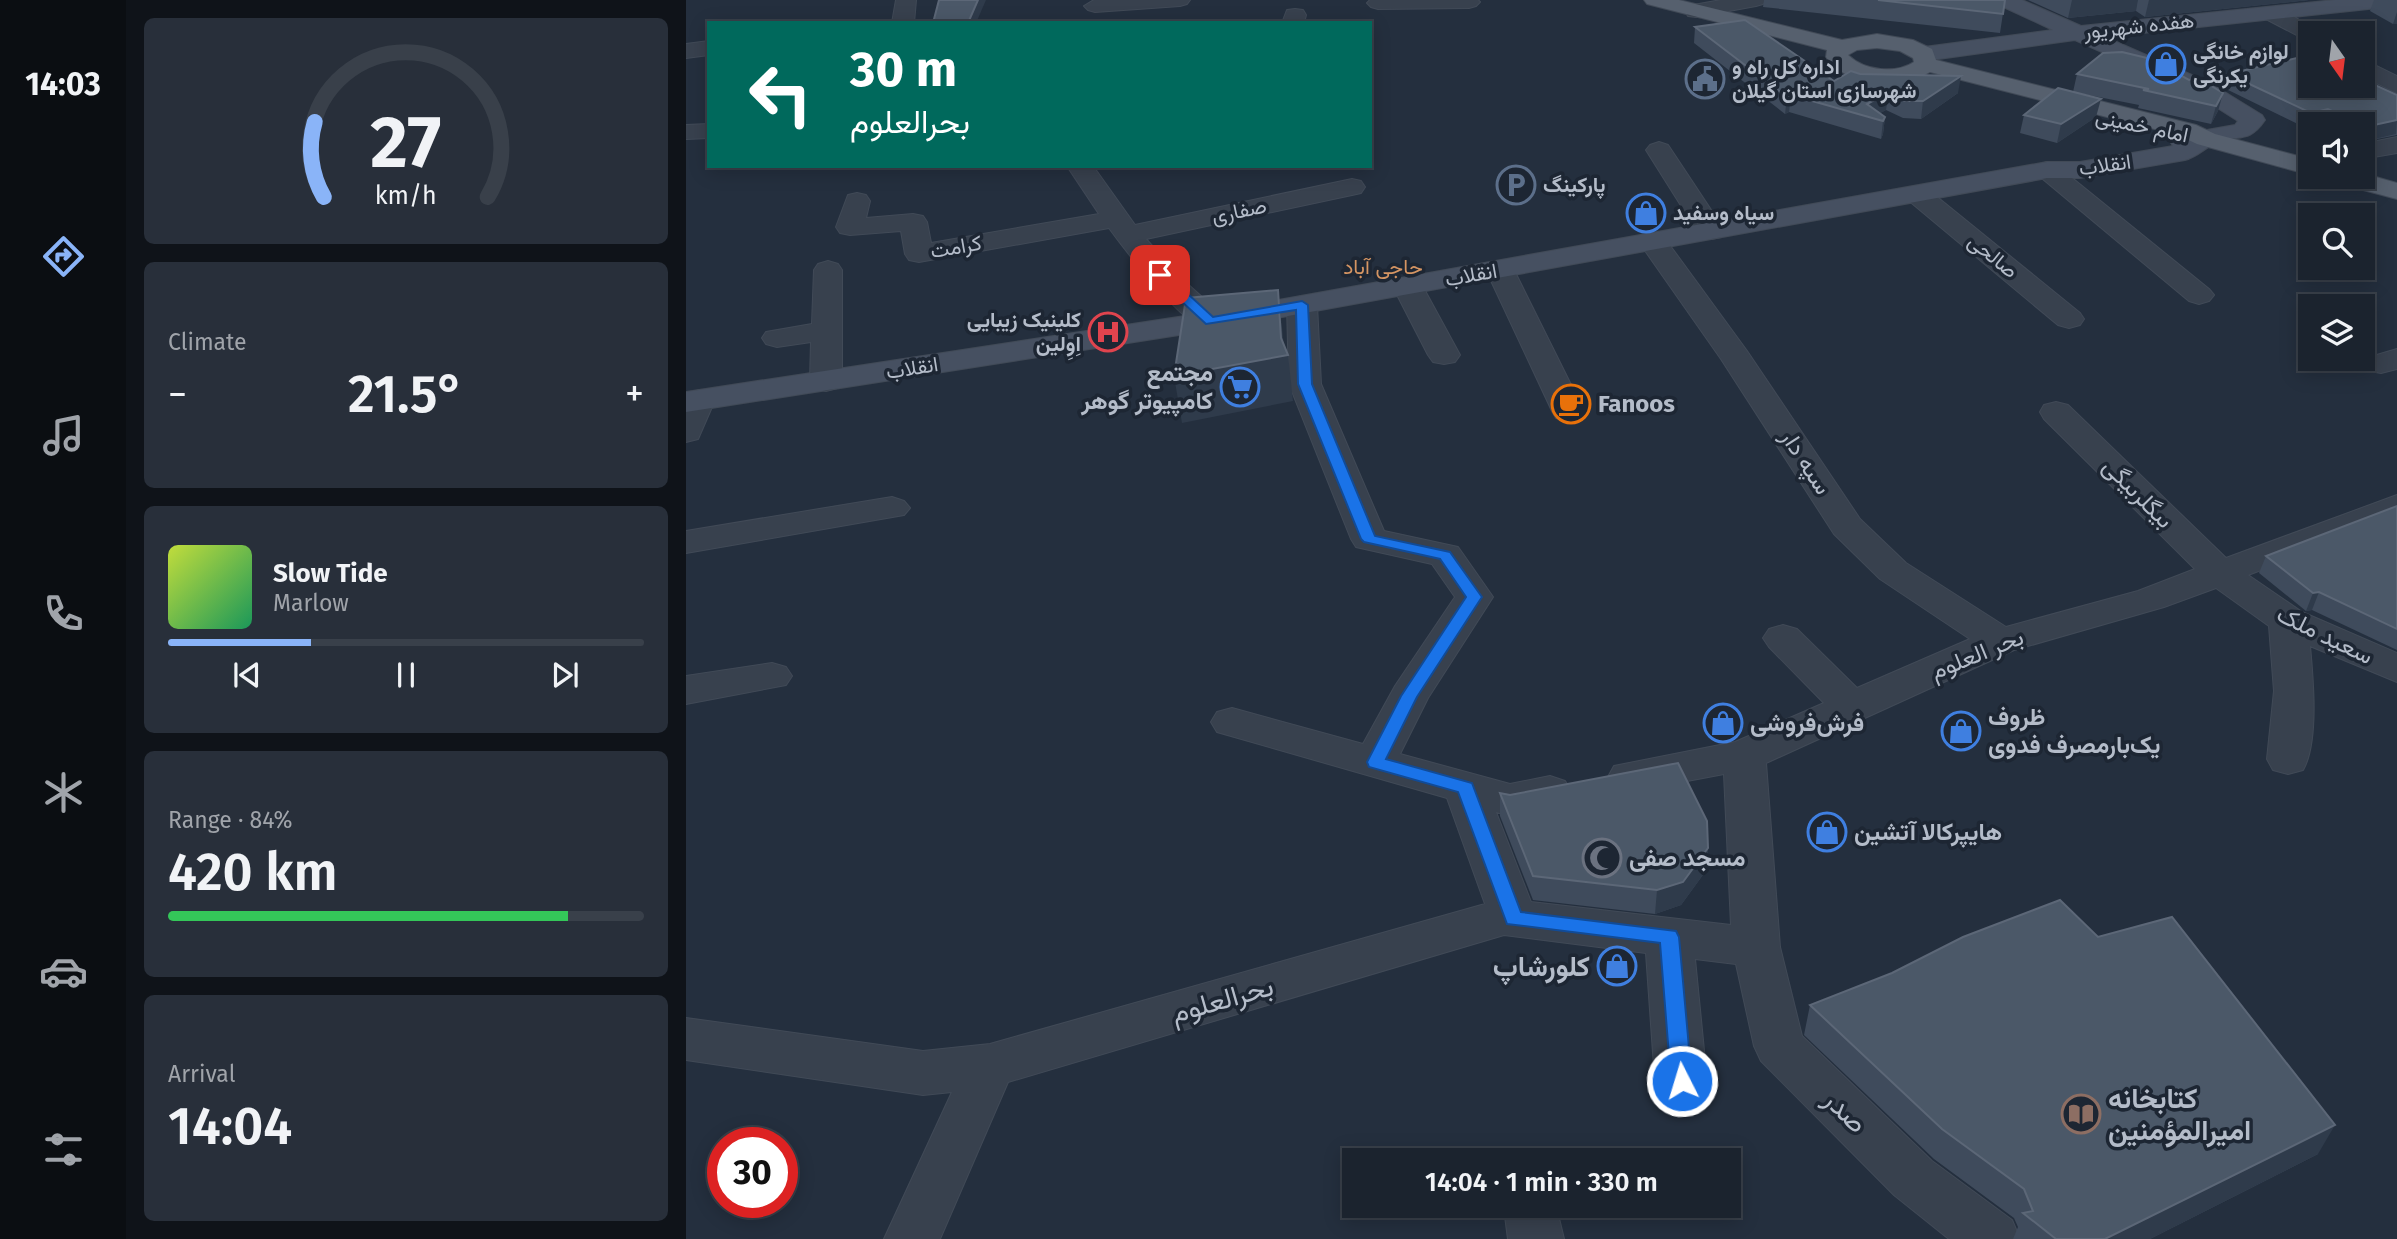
<!DOCTYPE html>
<meta charset="utf-8">
<style>
body{margin:0;font-family:"Fira Sans",Vazirmatn,sans-serif;background:#282f3a;color:#f1f3f6;height:100vh;display:flex;flex-direction:column;font-size:26px;white-space:nowrap}
*{box-sizing:border-box;margin:0}
p{font-size:23px;color:#a0a4aa}
.icon{flex:none;width:38px;height:38px;fill:none;stroke:currentColor;stroke-width:2;stroke-linecap:round;stroke-linejoin:round}
.map{position:relative;flex:1;overflow:hidden}
.side{display:flex;flex-direction:column;gap:18px;padding:18px;background:#0f1319;width:560px}
.side>*{flex:none}
.guide{position:absolute;left:21px;top:21px;width:665px;height:147px;border-radius:0px;box-shadow:0 4px 18px #0003,0 0 0 2px #39404a;background:#00695c;color:#fff;overflow:hidden}
.needle{width:46px;rotate:166deg}
.tools{position:absolute;left:1612px;top:21px;display:grid;gap:14px}
.tools a{display:grid;place-items:center;width:77px;height:77px;border-radius:0px;background:#1b232e;box-shadow:0 4px 18px #0003,0 0 0 2px #39404a;font-size:35px}
.speed{position:absolute;left:21px;top:1127px;display:flex;gap:14px;font-size:35px;font-weight:700;text-align:center}
.speed>*{display:grid;place-content:center;width:91px;height:91px;border-radius:50%;background:#1b232e;box-shadow:0 4px 18px #0003,0 0 0 2px #39404a;line-height:1}
.speed .limit{border:10px solid #d22;background:#fff;color:#111}
.pin{position:absolute;display:grid;place-items:center;width:60px;height:60px;color:#fff;margin:-30px;border-radius:14px;box-shadow:0 4px 10px #0006}
.me{position:absolute;width:77px;margin:-38px;rotate:355deg;stroke-linejoin:round;filter:drop-shadow(0 0 5px #0008)}
.turn{display:flex;align-items:center;gap:24px;height:147px;padding:0 28px;font-size:32px}
.turn .icon{width:91px;height:91px;stroke-width:2.5}
.turn b{display:block;font-size:49px;line-height:60px}
.big{font-size:52px;font-weight:600;line-height:1.1}
.side .widget{flex:1;display:flex;flex-direction:column;justify-content:center;gap:10px;min-width:0;padding:0 24px;border-radius:10px;background:#282f3a}
.side .dial{align-items:center;gap:0}
.dial svg{height:182px;overflow:visible;fill:none;stroke:#39404a;stroke-width:7;stroke-linecap:round;text-anchor:middle}
.dial text{fill:#f1f3f6;stroke:none}
.song{display:flex;align-items:center;gap:21px}
.cover{width:84px;height:84px;border-radius:10px;background:linear-gradient(135deg,hsl(70 70% 55%),hsl(150 70% 35%))}
.played{height:7px;border-radius:4px;background:linear-gradient(90deg,#8ab4f8 30%,#39404a 30%)}
.keys{display:flex;justify-content:space-around;direction:ltr}
.heat{display:flex;justify-content:space-between;align-items:center;font-size:38px;direction:ltr}
.charge{height:10px;border-radius:5px;background:linear-gradient(90deg,#34c759 84%,#39404a 0)}
.trip{position:absolute;left:656px;top:1148px;width:399px;height:70px;border-radius:0px;background:#1b232e;box-shadow:0 4px 18px #0003,0 0 0 2px #39404a;font-weight:600;line-height:70px;text-align:center}
main{display:flex;flex:1;min-height:0}
.menu{display:flex;flex-direction:column;width:126px;justify-content:space-around;align-items:center;background:#0b0e12;color:#a0a4aa}
.menu .icon{width:49px;height:49px}
.menu .active{color:#8ab4f8}
.menu b{font-size:32px;color:#f1f3f6}
.map>svg:first-child{display:block}
.lines{fill:none;stroke-linecap:round;stroke-linejoin:round}
.street-casing{stroke:#414a57;stroke-width:2}
.secondary-casing{stroke:#414a57;stroke-width:2}
.primary-casing{stroke:#414a57;stroke-width:2}
.street{fill:#38414e;fill-rule:evenodd}
.secondary{fill:#465061;fill-rule:evenodd}
.primary{fill:#56606e;fill-rule:evenodd}
.wall{fill:#3f4b5c}
.shaded-wall{fill:#2f3b4b}
.building{fill:#4b5868;stroke:#5c6777;stroke-width:2}
.route{fill:#1a73e8;stroke:#114b97;stroke-width:2}
.labels{text-anchor:middle;stroke-width:7;stroke-linejoin:round;paint-order:stroke}
.far-street-label{font-size:21px;fill:#b4bcc9;stroke:#1d2633}
.far-poi-label{font-size:21px;font-weight:bold;fill:#b4bcc9;stroke:#1d2633;text-anchor:start}
.far-neighbourhood-label{font-size:21px;fill:#d59563;stroke:#1d2633}
.poi-label{font-size:24px;font-weight:bold;fill:#b4bcc9;stroke:#1d2633;text-anchor:start}
.street-label{font-size:24px;fill:#b4bcc9;stroke:#1d2633}
.near-poi-label{font-size:28px;font-weight:bold;fill:#b4bcc9;stroke:#1d2633;text-anchor:end}
.near-street-label{font-size:28px;fill:#b4bcc9;stroke:#1d2633}
</style>
<main>
<nav class="menu">
<b>14:03</b>
<svg class="icon active" aria-label="directions" viewBox="0 0 24 24"><path d="M12 3l9 9-9 9-9-9zM9 14v-3h6M13 9l2 2-2 2"/></svg>
<svg class="icon" aria-label="music" viewBox="0 0 24 24"><path d="M9 18V5l10-2v13"/><circle cx="6" cy="18" r="3"/><circle cx="16" cy="16" r="3"/></svg>
<svg class="icon" aria-label="phone" viewBox="0 0 24 24"><path d="M5 4h4l2 5-3 2q2 4 5 5l2-3 5 2v4C11 20 4 13 5 4z"/></svg>
<svg class="icon" aria-label="climate" viewBox="0 0 24 24"><path d="M12 3v18M4 7l16 10M4 17L20 7"/></svg>
<svg class="icon" aria-label="car" viewBox="0 0 24 24"><path d="M5 17H2v-5l4-1 3-4h7l3 4 3 1v5h-3M9 17h6M6 11h13"/><circle cx="7" cy="17" r="2"/><circle cx="17" cy="17" r="2"/></svg>
<svg class="icon" aria-label="filters" viewBox="0 0 24 24"><path d="M4 7h16M4 17h16"/><circle cx="9" cy="7" r="2"/><circle cx="15" cy="17" r="2"/></svg>
</nav>
<section class="side">
<div class="widget dial"><svg viewBox="0 0 100 80">
<path d="M14 69A42 42 0 1 1 86 69"/>
<path d="M14 69A42 42 0 0 1 10 36" stroke="#8ab4f8"/>
<text x="50" y="56" font-size="32" font-weight="700">27</text>
<text x="50" y="72" font-size="11">km/h</text>
</svg></div>
<div class="widget"><p>Climate</p>
<div class="heat"><a>−</a><b class="big">21.5°</b><a>+</a></div>
</div>
<div class="widget">
<div class="song"><i class="cover"></i><div><b>Slow Tide</b><p>Marlow</p></div></div>
<div class="played"></div>
<div class="keys"><svg class="icon" aria-label="previous" viewBox="0 0 24 24"><path d="M18 5L8 12l10 7zM5 5v14"/></svg><svg class="icon" aria-label="pause" viewBox="0 0 24 24"><path d="M8 5v14M16 5v14"/></svg><svg class="icon" aria-label="next" viewBox="0 0 24 24"><path d="M6 5l10 7-10 7zM19 5v14"/></svg></div>
</div>
<div class="widget"><p>Range · 84%</p><b class="big">420 km</b><div class="charge"></div></div>
<div class="widget"><p>Arrival</p><b class="big">14:04</b></div>
</section>
<div class="map">
<svg width="1711" height="1239" viewBox="0 0 1711 1239">
<rect width="100%" height="100%" fill="#242f3e"/>
<g class="lines">
<defs>
<g id="street">
<polygon points="210,0 230,0 228,23 206,23"/>
<polygon points="408,0 504,0 501,4 494,6 409,12 402,10 398,6"/>
<polygon points="684,0 792,0 794,2 790,6 783,8 692,9 685,7 681,3"/>
<polygon points="1035,0 1080,0 1077,4 1070,6 1010,17 1002,16 999,11 1002,6"/>
<polygon points="1586,7 1594,8 1634,33 1624,33 1624,42 1578,18 1575,13 1578,8"/>
<polygon points="609,9 617,10 620,15 618,23 596,23 601,10"/>
<polygon points="23,41 23,55 0,58 0,44"/>
<polygon points="1676,59 1711,76 1711,93 1676,76"/>
<polygon points="23,124 23,138 0,139 0,125"/>
<polygon points="1711,137 1711,153 1676,159 1676,144"/>
<polygon points="973,142 982,145 1039,231 1035,237 1025,239 1015,237 1011,231 960,150 964,145"/>
<polygon points="1361,162 1370,165 1523,289 1528,295 1523,301 1513,304 1503,301 1352,175 1348,170 1352,165"/>
<path d="M381,166H407L449,225L666,179L675,181L679,187L675,193L666,195L460,239L497,280L536,315L540,321L536,327C528,329 522,331 514,327C489,314 439,250 423,228L233,262L223,260L219,254L215,231L164,235L154,233L150,227L162,195L171,193L180,195L184,201L180,218L227,214L237,216L241,222L245,243L413,214Z"/>
<polygon points="1231,186 1240,188 1394,313 1398,319 1394,325 1383,328 1372,325 1222,200 1218,194 1222,188"/>
<path d="M967,234L977,236L1061,351L1174,519L1220,563L1320,627L1452,591L1509,569L1358,419L1354,412L1358,405L1370,402L1382,405L1540,558L1711,495V518L1562,575L1616,612L1711,653V682L1624,646C1627,678 1633,742 1617,770L1602,774L1587,770L1581,759L1588,691L1583,626L1530,588L1478,607L1328,650L1080,763L1094,947L1116,1036L1246,1161L1326,1220L1334,1239H1263L1208,1195L1075,1061L1068,1046L1050,964L1009,959L1021,1081L1013,1097L995,1103L977,1097L969,1081L960,953L818,935L322,1082L254,1239H198L266,1092L237,1095L0,1060V1018L237,1051L304,1044L799,904L761,798L531,732L525,722L531,712L546,708L677,744L709,686L769,597L746,564L670,547L665,539L603,384L601,305L606,299L616,296L626,299L631,305L635,384L698,531L772,547L807,597L742,698L714,754L824,784L864,776L879,781L886,792L879,803L824,816L810,812L845,902L1045,925L1038,774L943,792L928,788L922,777L928,766L1049,742L1138,703L1083,647L1077,638L1083,629L1097,625L1111,629L1171,688L1284,639L1194,579L1148,534L1035,359L953,242L957,236Z"/>
<polygon points="142,261 152,264 156,270 156,381 151,388 140,391 129,388 124,381 125,342 91,347 80,344 76,338 80,332 126,324 128,270 132,264"/>
<polygon points="814,261 824,264 828,270 898,411 894,418 882,421 870,418 866,411 800,270 804,264"/>
<polygon points="722,278 732,281 737,287 774,355 769,362 758,364 747,362 742,355 707,287 712,281"/>
<polygon points="1711,349 1711,369 1695,373 1684,371 1679,364 1684,357"/>
<polygon points="13,390 24,393 29,400 12,439 0,442 0,395"/>
<polygon points="206,497 218,501 224,508 218,515 0,553 0,531"/>
<polygon points="86,663 100,667 106,676 100,685 0,704 0,676"/>
<polygon points="824,1206 870,1206 878,1239 822,1239 819,1216"/>
</g>
<path id="secondary" d="M1308,0H1336L1395,26L1649,0H1711V6L1419,37L1524,83L1576,115L1579,120C1562,145 1552,133 1529,143C1519,148 1511,157 1499,160L1394,178H1361L525,330L0,412V392L525,312L1361,162H1394L1487,146L1484,141L1487,136L1549,125L1552,121L1508,93L1389,40L1238,61L1230,59L1227,54L1230,49L1238,47L1367,30L1311,4Z"/>
<g id="primary">
<path d="M958,0H993L1156,40L1191,34L1227,40L1246,49L1250,60L1510,125L1529,134L1624,159V175L1511,144L1492,135L1244,72C1214,90 1160,87 1140,57L1141,50L961,4ZM1191,48L1214,51L1227,58L1228,62C1209,74 1179,71 1162,55L1171,50Z"/>
<polygon points="1676,173 1711,183 1711,199 1651,183 1647,177 1676,177"/>
</g>
</defs>
<use href="#street" class="street-casing"/>
<use href="#secondary" class="secondary-casing"/>
<use href="#primary" class="primary-casing"/>
<use href="#street" class="street"/>
<use href="#secondary" class="secondary"/>
<use href="#primary" class="primary"/>
</g>
<g class="wall">
<polygon points="1078,0 1319,0 1314,33 1077,7"/>
<polygon points="1342,0 1623,0 1459,17 1450,11 1382,18"/>
<polygon points="1688,0 1711,0 1711,24 1707,24 1684,11"/>
<polygon points="1009,27 1148,81 1174,74 1272,93 1235,119 1217,118 1200,110 1194,113 1199,117 1197,134 1195,139 1103,112 1099,114 1008,43"/>
<polygon points="1391,74 1503,80 1537,93 1532,111 1525,124 1452,108 1453,105 1387,92"/>
<polygon points="1542,74 1711,95 1711,135 1676,142 1676,124 1624,124 1620,128 1538,88"/>
<polygon points="1338,115 1410,117 1371,143 1334,133"/>
<polygon points="1711,506 1711,650 1626,610 1620,611 1573,573 1580,556"/>
<polygon points="814,793 1022,848 1019,872 995,905 969,914 847,900 814,816"/>
<polygon points="1124,1005 1632,1154 1464,1239 1327,1239 1332,1227 1328,1218 1248,1159 1118,1035"/>
</g>
<g class="shaded-wall">
<polygon points="292,0 300,0 290,23 282,23"/>
<polygon points="1386,0 1452,0 1450,11 1382,18"/>
<polygon points="1463,0 1623,0 1459,17"/>
<polygon points="1711,12 1711,24 1707,24"/>
<polygon points="1275,76 1272,93 1235,119 1237,101"/>
<polygon points="1203,92 1200,110 1185,118 1181,104"/>
<polygon points="1537,93 1532,111 1525,124 1530,106"/>
<polygon points="1105,95 1103,112 1099,114 1101,97"/>
<polygon points="1415,99 1410,117 1371,143 1375,124"/>
<polygon points="1642,109 1637,124 1624,124 1624,127 1620,128 1625,113"/>
<polygon points="1199,117 1197,134 1195,139 1197,121"/>
<polygon points="1711,120 1710,134 1676,142 1676,135 1679,127"/>
<polygon points="592,290 599,356 602,355 607,401 496,423 488,376 595,338"/>
<polygon points="1633,592 1626,610 1620,611 1627,593"/>
<polygon points="1022,848 1019,872 995,905 969,914 971,890"/>
<polygon points="1649,1125 1632,1154 1464,1239 1419,1239"/>
</g>
<g class="building">
<polygon points="253,0 292,0 282,23 247,23"/>
<polygon points="1192,0 1319,0 1317,14"/>
<polygon points="1059,20 1148,81 1165,71 1174,74 1275,76 1237,101 1219,101 1203,92 1181,104 1199,117 1197,121 1105,95 1101,97 1009,27"/>
<polygon points="1436,52 1465,59 1503,80 1512,78 1537,93 1530,106 1457,90 1463,89 1391,74 1417,53"/>
<polygon points="1624,55 1624,86 1676,86 1676,79 1711,95 1711,120 1679,127 1676,126 1676,124 1673,124 1642,109 1625,113 1542,74"/>
<polygon points="1372,88 1415,99 1375,124 1338,115"/>
<polygon points="592,290 595,338 602,355 488,376 500,298"/>
<polygon points="1711,506 1711,629 1633,592 1627,593 1580,556"/>
<polygon points="992,763 1021,821 1022,848 997,882 971,890 847,876 814,793 824,795"/>
<polygon points="1374,900 1412,937 1486,917 1649,1125 1419,1239 1370,1239 1337,1213 1347,1211 1338,1189 1256,1129 1124,1005 1206,973 1277,937"/>
</g>
<polygon class="route" points="469,272 478,272 527,317 616,301 622,305 626,384 689,536 764,552 796,597 731,697 700,759 786,783 835,912 990,931 993,937 1006,1081 1003,1087 996,1090 988,1087 985,1081 974,943 821,924 772,792 683,767 681,762 715,696 780,597 754,559 678,542 675,539 612,384 610,310 520,324 469,277"/>
<defs>
<symbol id="shop-ring" viewBox="-11 -11 22 22"><circle r="9.5" fill="#1d2633" stroke="#3f7fe0" stroke-width="1.5"/><path d="M-5-2.5h2.3a2.7 3.5 0 0 1 5.4 0H5L5.5 6h-11ZM-1.5-2.5h3a1.5 2.3 0 0 0-3 0Z" fill="#3f7fe0"/></symbol>
<symbol id="civic-ring" viewBox="-11 -11 22 22"><circle r="9.5" fill="#1d2633" stroke="#5c6f8a" stroke-width="1.5"/><path d="M-.6-6.5H3V-4.5H.6V-3L4-1V1h2V6H-6V1h2V-1L-.6-3ZM-1.2 2.5V6h2.4V2.5Z" fill="#5c6f8a"/></symbol>
<symbol id="parking-ring" viewBox="-11 -11 22 22"><circle r="9.5" fill="#1d2633" stroke="#5c6f8a" stroke-width="1.5"/><path d="M-3.5-5.5H1a3.5 3.5 0 0 1 0 7H-1V5.5H-3.5ZM-1-3.4V-.6H.8a1.4 1.4 0 0 0 0-2.8Z" fill="#5c6f8a"/></symbol>
<symbol id="hospital-ring" viewBox="-11 -11 22 22"><circle r="9.5" fill="#1d2633" stroke="#e0444e" stroke-width="1.5"/><path d="M-5-5h3v3.5h4V-5h3V5h-3V1.5h-4V5h-3Z" fill="#e0444e"/></symbol>
<symbol id="supermarket-ring" viewBox="-11 -11 22 22"><circle r="9.5" fill="#1d2633" stroke="#3f7fe0" stroke-width="1.5"/><path d="M-6-5.5h2.5l.6 2H6L4.5 2H-2.5L-4.4-4H-6ZM-1.5 3.2a1.3 1.3 0 1 0 .1 0ZM3 3.2a1.3 1.3 0 1 0 .1 0Z" fill="#3f7fe0"/></symbol>
<symbol id="cafe-ring" viewBox="-11 -11 22 22"><circle r="9.5" fill="#1d2633" stroke="#e8710a" stroke-width="1.5"/><path d="M-5.5-4.5H6V0H3Q3 3.5 0 3.5H-2.5Q-5.5 3.5-5.5 0ZM3-3.2v2h1.7v-2ZM-6 4.5H4V6H-6Z" fill="#e8710a"/></symbol>
<symbol id="mosque-ring" viewBox="-11 -11 22 22"><circle r="9.5" fill="#1d2633" stroke="#6b7280" stroke-width="1.5"/><path d="M3.5-4.9A6 6 0 1 0 3.5 4.9A5 5 0 1 1 3.5-4.9Z" fill="#6b7280"/></symbol>
<symbol id="library-ring" viewBox="-11 -11 22 22"><circle r="9.5" fill="#1d2633" stroke="#8d6e63" stroke-width="1.5"/><path d="M-6-4Q-3-5.5-.7-3.5V5Q-3 3-6 4ZM6-4Q3-5.5 .7-3.5V5Q3 3 6 4Z" fill="#8d6e63"/></symbol>
</defs>
<g fill-rule="evenodd">
<use href="#shop-ring" x="1458" y="42" width="44" height="44"/>
<use href="#civic-ring" x="997" y="57" width="44" height="44"/>
<use href="#parking-ring" x="808" y="163" width="44" height="44"/>
<use href="#shop-ring" x="938" y="191" width="44" height="44"/>
<use href="#hospital-ring" x="400" y="310" width="44" height="44"/>
<use href="#supermarket-ring" x="532" y="365" width="44" height="44"/>
<use href="#cafe-ring" x="863" y="382" width="44" height="44"/>
<use href="#shop-ring" x="1015" y="701" width="44" height="44"/>
<use href="#shop-ring" x="1253" y="709" width="44" height="44"/>
<use href="#shop-ring" x="1119" y="810" width="44" height="44"/>
<use href="#mosque-ring" x="894" y="836" width="44" height="44"/>
<use href="#shop-ring" x="909" y="944" width="44" height="44"/>
<use href="#library-ring" x="1373" y="1092" width="44" height="44"/>
</g>
<g class="labels">
<g class="far-street-label">
<text transform="translate(1453 26) rotate(-6)" y="7">هفده شهریور</text>
<text transform="translate(1456 126) rotate(12)" y="7">امام خمینی</text>
<text transform="translate(1419 165) rotate(-8)" y="7">انقلاب</text>
<text transform="translate(553 211) rotate(-12)" y="7">صفاری</text>
<text transform="translate(270 247) rotate(-10)" y="7">کرامت</text>
<text transform="translate(1307 256) rotate(39)" y="7">صالحی</text>
<text transform="translate(785 275) rotate(-10)" y="7">انقلاب</text>
<text transform="translate(226 368) rotate(-9)" y="7">انقلاب</text>
</g>
<g class="far-poi-label">
<text x="1507" y="59">لوازم خانگی<tspan x="1507" dy="24">یکرنگی</tspan></text>
<text x="1046" y="74">اداره کل راه و<tspan x="1046" dy="24">شهرسازی استان گیلان</tspan></text>
<text x="857" y="192">پارکینگ</text>
<text x="987" y="220">سیاه وسفید</text>
<text x="395" y="327" text-anchor="end">کلینیک زیبایی<tspan x="395" dy="24">اِوِلین</tspan></text>
</g>
<g class="far-neighbourhood-label">
<text x="697" y="274">حاجی آباد</text>
</g>
<g class="poi-label">
<text x="527" y="381" text-anchor="end">مجتمع<tspan x="527" dy="28">کامپیوتر گوهر</tspan></text>
<text x="912" y="412">Fanoos</text>
<text x="1302" y="725">ظروف<tspan x="1302" dy="28">یک‌بارمصرف فدوی</tspan></text>
<text x="1064" y="731">فرش‌فروشی</text>
<text x="1168" y="840">هایپرکالا آتشین</text>
<text x="943" y="866">مسجد صفی</text>
</g>
<g class="street-label">
<text transform="translate(1120 462) rotate(57)" y="8">سپه دار</text>
<text transform="translate(1452 493) rotate(45)" y="8">بیگلربیگی</text>
<text transform="translate(1639 635) rotate(26)" y="8">سعید ملک</text>
<text transform="translate(1291 654) rotate(-22)" y="8">بحر العلوم</text>
</g>
<g class="near-poi-label">
<text x="904" y="976">کلورشاپ</text>
<text x="1422" y="1108" text-anchor="start">کتابخانه<tspan x="1422" dy="32">امیرالمؤمنین</tspan></text>
</g>
<g class="near-street-label">
<text transform="translate(536 999) rotate(-16)" y="10">بحرالعلوم</text>
<text transform="translate(1160 1111) rotate(45)" y="10">صدر</text>
</g>
</g>
</svg>
<div class="tools">
<a><svg class="needle" viewBox="-14 -14 28 28"><path d="M0-13l5 13h-10z" fill="#e53935"/><path d="M0 13l5-13h-10z" fill="#a0a4aa"/></svg></a>
<a><svg class="icon" aria-label="sound" viewBox="0 0 24 24"><path d="M4 9h4l5-4v14l-5-4H4zM17 9q2 3 0 6"/></svg></a>
<a><svg class="icon" aria-label="search" viewBox="0 0 24 24"><circle cx="10" cy="10" r="6"/><path d="M15 15l6 6"/></svg></a>
<a><svg class="icon" aria-label="layers" viewBox="0 0 24 24"><path d="M12 4l9 5-9 5-9-5zM3 14l9 5 9-5"/></svg></a>
</div>
<div class="speed"><div class="limit">30</div></div>
<div class="pin" style="left:474px;top:275px;background:#d93025"><svg class="icon" aria-label="arrive" viewBox="0 0 24 24"><path d="M6 21V4h12l-3 4 3 4H6"/></svg></div>
<svg class="me" style="left:996px;top:1081px" viewBox="-20 -20 40 40"><circle r="17" fill="#1a73e8" stroke="#fff" stroke-width="3"/><path d="M0-11L8 9 0 5-8 9z" fill="#fff"/></svg>
<div class="trip">14:04 · 1 min · 330 m</div>
<div class="guide">
<div class="turn"><svg class="icon" aria-label="left" viewBox="0 0 24 24"><path d="M17 20v-9H6M10 6l-5 5 5 5"/></svg><div><b>30 m</b>بحرالعلوم</div></div>
</div>
</div>
</main>
